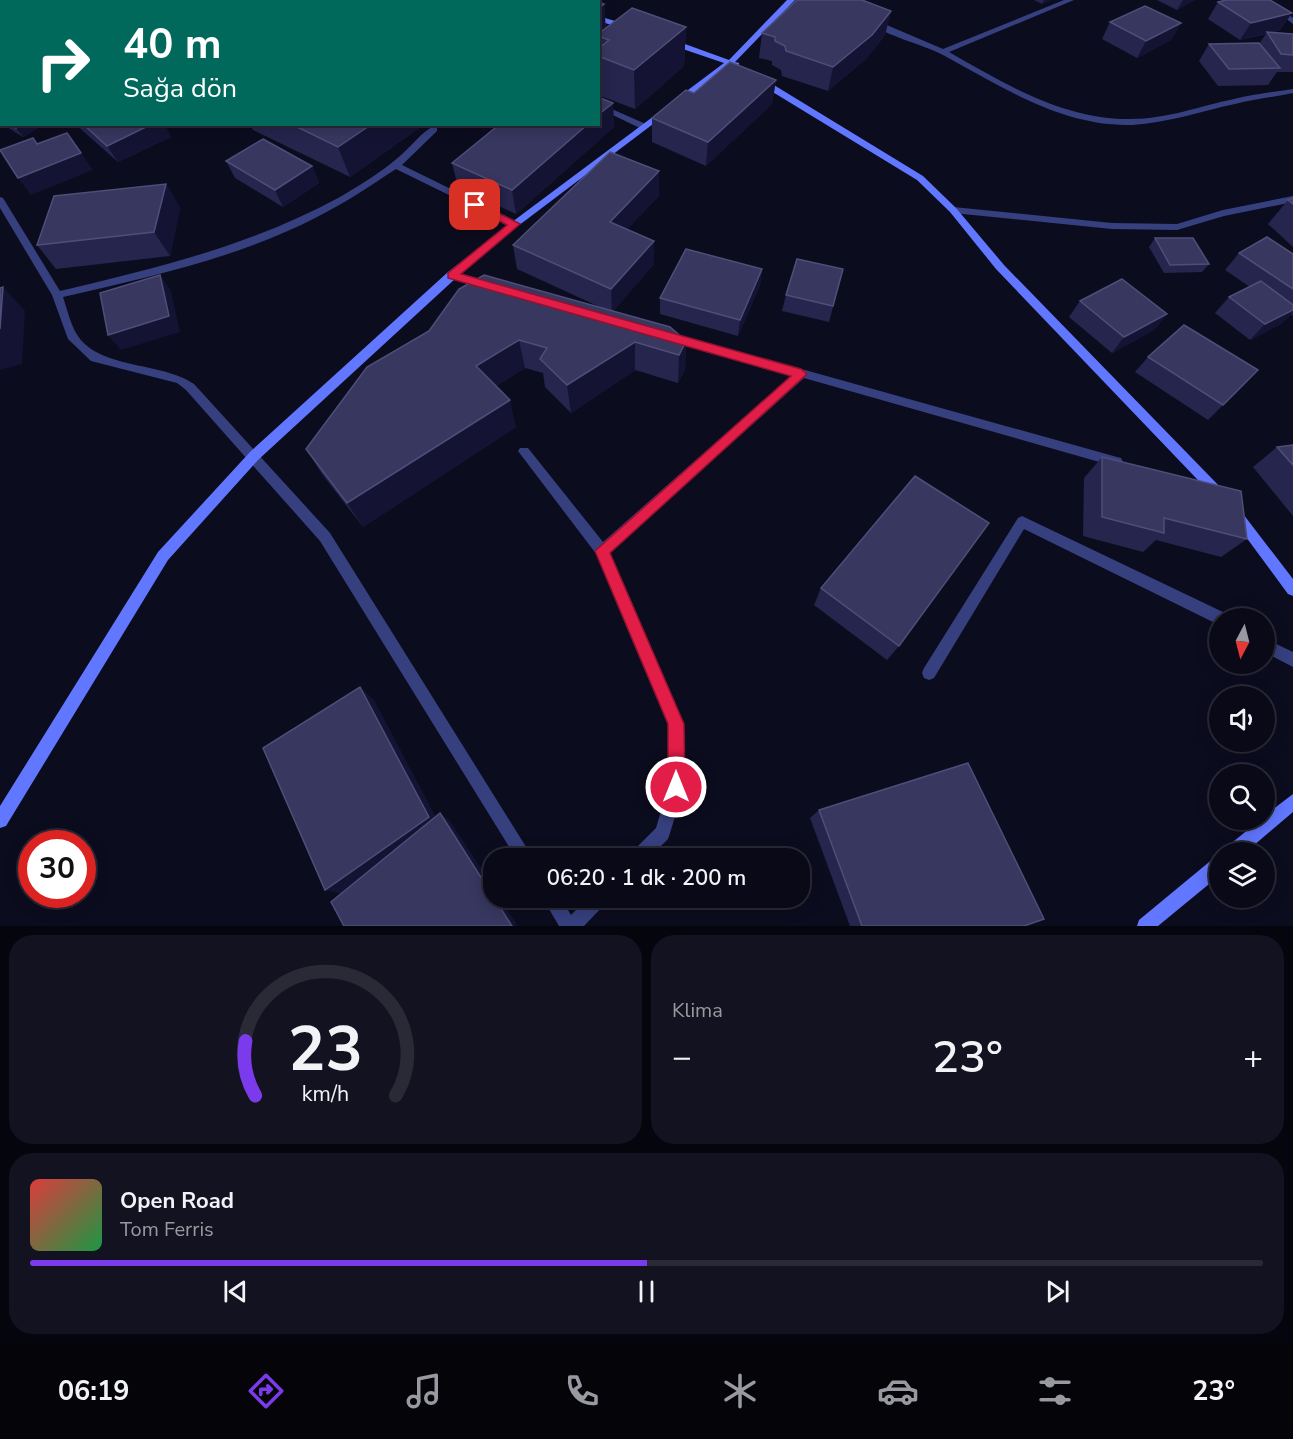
<!DOCTYPE html>
<html lang="tr">
<meta charset="utf-8">
<style>
body{margin:0;font-family:"Nunito Sans",sans-serif;background:#121220;color:#f1f3f6;height:100vh;display:flex;flex-direction:column;font-size:22px;white-space:nowrap}
*{box-sizing:border-box;margin:0}
p{font-size:20px;color:#999aa1}
.icon{flex:none;width:33px;height:33px;fill:none;stroke:currentColor;stroke-width:2;stroke-linecap:round;stroke-linejoin:round}
.map{position:relative;height:926px;overflow:hidden}
.panel{display:flex;flex-direction:column;gap:9px;padding:9px;background:#05050d;flex:1}
.panel>*{flex:none}
.top-card{position:absolute;left:0px;top:0px;width:600px;height:126px;box-shadow:0 3px 15px #0003,0 0 0 2px #292a36;background:#00695c;color:#fff;overflow:hidden}
.needle{width:39px;rotate:187deg}
.fabs{position:absolute;left:1209px;top:608px;display:grid;gap:12px}
.fabs a{display:grid;place-items:center;width:66px;height:66px;border-radius:50%;background:#090917;box-shadow:0 3px 15px #0003,0 0 0 2px #292a36;font-size:30px}
.speed{position:absolute;left:18px;top:830px;display:flex;gap:12px;font-size:30px;font-weight:700;text-align:center}
.speed>*{display:grid;place-content:center;width:78px;height:78px;border-radius:50%;background:#090917;box-shadow:0 3px 15px #0003,0 0 0 2px #292a36;line-height:1}
.speed .limit{border:9px solid #d22;background:#fff;color:#111}
.pin{position:absolute;display:grid;place-items:center;width:51px;height:51px;color:#fff;margin:-26px;border-radius:12px;box-shadow:0 3px 9px #0006}
.me{position:absolute;width:66px;margin:-33px;rotate:0deg;stroke-linejoin:round;filter:drop-shadow(0 0 4px #0008)}
.turn{display:flex;align-items:center;gap:21px;height:126px;padding:0 24px;font-size:27px}
.turn .icon{width:78px;height:78px;stroke-width:2.5}
.turn b{display:block;font-size:42px;line-height:51px}
.big{font-size:45px;font-weight:600;line-height:1.1}
.panel .card{flex:1;display:flex;flex-direction:column;justify-content:center;gap:9px;min-width:0;padding:0 21px;border-radius:24px;background:#121220}
.panel .dial{align-items:center;gap:0}
.dial svg{height:156px;overflow:visible;fill:none;stroke:#292a36;stroke-width:7;stroke-linecap:round;text-anchor:middle}
.dial text{fill:#f1f3f6;stroke:none}
.song{display:flex;align-items:center;gap:18px}
.cover{width:72px;height:72px;border-radius:9px;background:linear-gradient(135deg,hsl(0 70% 55%),hsl(140 70% 35%))}
.played{height:6px;border-radius:3px;background:linear-gradient(90deg,#7c3aed 50%,#292a36 50%)}
.keys{display:flex;justify-content:space-around;direction:ltr}
.heat{display:flex;justify-content:space-between;align-items:center;font-size:33px;direction:ltr}
.panel .tiles{flex:1;display:grid;gap:9px;grid-template-columns:1fr 1fr}
.card:last-child{grid-column:span 2}
.trip{position:absolute;left:483px;top:848px;width:327px;height:60px;border-radius:24px;background:#090917;box-shadow:0 3px 15px #0003,0 0 0 2px #292a36;font-weight:600;line-height:60px;text-align:center}
.dock{display:flex;height:96px;justify-content:space-around;align-items:center;background:#040409;color:#999aa1}
.dock .icon{width:42px;height:42px}
.dock .selected{color:#7c3aed}
.dock b{font-size:27px;color:#f1f3f6}
.map>svg:first-child{display:block}
.lines{fill:none;stroke-linecap:round;stroke-linejoin:round}
.lane{fill:#36407f;fill-rule:evenodd}
.street{fill:#36407f;fill-rule:evenodd}
.secondary{fill:#6177ff;fill-rule:evenodd}
.wall{fill:#25254d}
.shaded-wall{fill:#141333}
.building{fill:#373760;stroke:#4e4e79;stroke-width:1.5}
.route{fill:#e11d48;stroke:#92132f;stroke-width:1.5}
</style>
<div class="map">
<svg width="1293" height="926" viewBox="0 0 1293 926">
<rect width="100%" height="100%" fill="#0c0c1f"/>
<g class="lines">
<g class="lane">
<polygon points="1022,516 1225,613 1227,618 1220,618 1220,624 1215,623 1024,529 934,678 929,680 924,678 922,673 924,668 1018,518"/>
<polygon points="1264,638 1293,652 1293,667 1264,652"/>
</g>
<g class="street">
<polygon points="417,0 426,0 416,2"/>
<path d="M1064,0H1074L949,52C1005,84 1064,120 1131,119C1167,119 1200,106 1234,99C1254,94 1274,92 1293,89V93C1274,97 1254,99 1235,104C1201,111 1168,123 1132,125C1062,127 1002,87 943,55C920,43 888,37 868,22L875,20L943,49Z"/>
<polygon points="1262,0 1271,0 1293,18 1293,24"/>
<polygon points="598,103 648,125 649,127 642,129 598,108"/>
<path d="M434,126L437,127V131L402,165L518,222V226H512L396,169C370,186 345,203 317,217C238,258 149,277 63,297C67,309 70,322 76,333C97,370 161,361 194,384L330,533L533,858H516L320,541L186,390L177,383L91,361L68,339L52,295L0,208V197L3,198L60,291C157,268 252,245 340,197C360,185 382,172 400,156C411,147 421,132 434,126Z"/>
<polygon points="1293,196 1293,202 1224,216 1177,230 1112,229 953,213 948,210 953,207 1112,223 1177,224 1223,210"/>
<polygon points="452,271 491,282 492,285 487,289 448,278 448,272"/>
<polygon points="672,333 1117,457 1121,458 1123,462 1121,466 1117,467 804,378 609,553 683,724 684,787 670,833 668,839 649,858 630,858 632,852 656,828 668,787 669,724 597,555 518,451 520,448 528,448 603,542 792,375 668,340 667,337"/>
<polygon points="542,897 560,897 571,915 589,897 608,897 606,903 584,926 559,926"/>
</g>
<g class="secondary">
<polygon points="787,0 795,0 735,62 739,63 739,67 731,66 682,103 676,103 676,99 724,63 668,44 668,40 674,40 729,60"/>
<polygon points="598,16 632,26 633,28 629,30 598,21"/>
<polygon points="758,79 764,79 923,176 956,208 1004,265 1225,492 1227,496 1225,500 1221,501 1217,500 996,269 950,212 917,180 758,83"/>
<polygon points="662,110 669,112 518,226 456,278 258,460 168,560 6,826 0,828 0,806 158,552 250,452 448,272 512,222"/>
<polygon points="1236,509 1240,510 1293,579 1293,596 1288,594 1232,518 1230,514 1232,510"/>
<polygon points="1293,794 1293,812 1246,852 1226,852 1228,846 1261,819 1264,819 1264,816"/>
<polygon points="1220,856 1220,875 1158,926 1137,926 1139,920 1214,858"/>
</g>
</g>
<g class="wall">
<polygon points="0,0 2,2 2,30 0,30"/>
<polygon points="159,0 238,0 239,1 160,2"/>
<rect x="430" y="0" width="106" height="2"/>
<polygon points="1034,0 1051,0 1042,4"/>
<polygon points="1157,0 1195,0 1177,10"/>
<polygon points="598,2 604,4 606,29 686,27 684,66 635,109 598,95"/>
<polygon points="1218,2 1292,13 1280,30 1270,33 1293,34 1293,72 1277,72 1268,85 1218,86 1199,61 1209,44 1259,44 1266,34 1240,40 1208,19"/>
<polygon points="891,11 885,35 866,59 828,91 782,76 781,70 772,65 772,61 759,58 762,33"/>
<polygon points="1110,22 1181,23 1171,40 1137,58 1102,39"/>
<polygon points="776,80 772,104 706,166 652,142 652,118 694,93"/>
<polygon points="613,103 614,127 516,214 458,187 452,163"/>
<polygon points="2,124 45,124 23,137"/>
<polygon points="75,124 164,124 171,137 118,162"/>
<polygon points="250,124 425,124 350,177 253,130"/>
<polygon points="226,161 312,166 319,183 283,207 235,178"/>
<polygon points="659,171 659,196 627,229 654,241 654,264 613,311 686,341 685,369 678,383 635,370 571,413 545,387 543,373 525,368 496,386 516,427 363,527 322,474 306,449 429,331 602,308 517,269 513,245"/>
<polygon points="166,184 180,208 170,256 56,269 37,245"/>
<polygon points="1293,198 1293,247 1268,224 1288,200"/>
<polygon points="1155,238 1209,264 1202,272 1164,273 1149,247"/>
<polygon points="1239,253 1293,254 1293,316 1291,314 1281,324 1250,340 1215,313 1229,297 1250,287 1225,270"/>
<polygon points="762,269 760,285 738,336 660,314 660,298"/>
<polygon points="843,269 829,322 782,311 786,295"/>
<polygon points="1080,301 1167,314 1154,330 1112,353 1069,317"/>
<polygon points="1148,357 1258,370 1208,420 1135,372"/>
<polygon points="1293,445 1293,516 1253,467 1277,447"/>
<polygon points="1102,457 1247,539 1221,557 1156,540 1143,552 1083,536 1084,478"/>
<polygon points="821,588 899,646 887,660 814,605"/>
<polygon points="819,810 1024,926 850,926 810,818"/>
</g>
<g class="shaded-wall">
<polygon points="13,0 42,0 43,1 11,2"/>
<polygon points="202,0 238,0 239,1 199,2"/>
<polygon points="513,0 536,0 536,2 511,2"/>
<polygon points="1044,0 1051,0 1042,4"/>
<polygon points="1183,0 1195,0 1177,10"/>
<polygon points="604,4 606,39 598,36 598,9"/>
<polygon points="2,9 2,24 0,22 0,10"/>
<polygon points="891,11 885,35 866,59 828,91 833,67"/>
<polygon points="1292,13 1280,30 1240,40 1251,23"/>
<polygon points="1181,23 1171,40 1137,58 1146,41"/>
<polygon points="686,27 684,66 635,109 634,70"/>
<polygon points="2,78 2,108 0,109 0,79"/>
<polygon points="776,80 772,104 706,166 708,142"/>
<polygon points="613,103 614,127 516,214 512,190 588,124 598,124 598,115"/>
<polygon points="22,124 45,124 23,137 16,128"/>
<polygon points="152,124 164,124 171,137 118,162 107,146"/>
<polygon points="372,124 425,124 350,177 338,147"/>
<polygon points="81,153 93,170 31,195 18,178"/>
<polygon points="312,166 319,183 283,207 275,190"/>
<polygon points="659,171 659,196 611,246 610,222"/>
<polygon points="166,184 180,208 170,256 154,232"/>
<polygon points="654,241 654,264 612,313 611,289"/>
<polygon points="762,269 760,285 738,336 740,320"/>
<polygon points="160,275 171,291 180,332 121,350 108,335"/>
<polygon points="3,287 25,311 22,364 0,370 0,329"/>
<polygon points="1293,310 1293,312 1281,324 1250,340 1265,324"/>
<polygon points="1167,314 1154,330 1112,353 1124,337"/>
<polygon points="519,340 525,368 484,393 476,366"/>
<polygon points="686,341 685,369 678,383 679,355"/>
<polygon points="635,342 635,370 571,413 567,385"/>
<polygon points="510,400 516,427 363,527 347,503"/>
<polygon points="360,687 374,700 440,825 342,894 325,890"/>
<polygon points="440,813 450,821 494,888 494,897 499,897 518,926 512,926"/>
</g>
<g class="building">
<polygon points="0,0 13,0 11,2 2,2 2,9 0,10"/>
<polygon points="29,0 96,0 93,2 26,2"/>
<polygon points="96,0 117,0 122,2 93,2"/>
<polygon points="187,0 202,0 199,2 191,2"/>
<polygon points="473,0 513,0 511,2 478,2"/>
<polygon points="538,0 593,0 597,2 536,2"/>
<polygon points="797,0 862,0 891,11 872,35 833,67 786,51 785,46 775,41 775,37 762,33"/>
<polygon points="1226,0 1270,0 1292,13 1251,23 1218,2"/>
<polygon points="598,2 604,4 598,9"/>
<polygon points="1145,6 1181,23 1146,41 1110,22"/>
<polygon points="632,8 686,27 634,70 598,56 598,49 609,40 598,36 598,34"/>
<polygon points="1267,32 1293,34 1293,55 1281,54"/>
<polygon points="0,35 2,35 2,78 0,79"/>
<polygon points="1259,43 1280,68 1229,69 1209,44"/>
<polygon points="730,62 776,80 708,142 652,118 686,90 694,93"/>
<polygon points="598,97 613,103 598,115"/>
<polygon points="10,124 22,124 16,128"/>
<polygon points="83,124 152,124 107,146"/>
<polygon points="291,124 372,124 338,147"/>
<polygon points="500,124 588,124 512,190 452,163"/>
<polygon points="67,133 81,153 18,178 0,150 33,138 37,144"/>
<polygon points="263,139 312,166 275,190 226,161"/>
<polygon points="610,152 659,171 610,222 654,241 611,289 513,245"/>
<polygon points="166,184 154,232 37,245 54,196"/>
<polygon points="1293,198 1293,204 1288,200"/>
<polygon points="1267,237 1293,254 1293,289 1239,253"/>
<polygon points="1155,238 1193,238 1209,264 1170,265"/>
<polygon points="686,249 762,269 740,320 660,298"/>
<polygon points="797,259 843,269 833,306 786,295"/>
<polygon points="160,275 169,316 108,335 100,293"/>
<polygon points="484,275 670,327 686,341 679,355 635,342 567,385 540,359 547,348 519,340 476,366 510,400 347,503 306,449 367,367 429,331 459,289"/>
<polygon points="1122,279 1167,314 1124,337 1080,301"/>
<polygon points="1261,281 1293,305 1293,310 1265,324 1229,297"/>
<polygon points="3,287 0,329 0,288"/>
<polygon points="1184,325 1258,370 1223,405 1148,357"/>
<polygon points="1293,445 1293,465 1277,447"/>
<polygon points="1102,457 1241,491 1247,539 1164,518 1164,533 1102,517"/>
<polygon points="915,476 989,523 899,646 821,588"/>
<polygon points="360,687 429,817 325,890 263,748"/>
<polygon points="968,763 1044,919 1024,926 862,926 819,810"/>
<polygon points="440,813 512,926 344,926 331,902"/>
</g>
<polygon class="route" points="475,201 520,224 461,274 801,369 807,374 610,553 684,724 685,787 682,793 676,795 670,793 668,787 668,724 595,551 791,376 448,278 448,273 507,225 471,207 471,202"/>
</svg>
<div class="fabs">
<a><svg class="needle" viewBox="-14 -14 28 28"><path d="M0-13l5 13h-10z" fill="#e53935"/><path d="M0 13l5-13h-10z" fill="#999aa1"/></svg></a>
<a><svg class="icon" aria-label="sound" viewBox="0 0 24 24"><path d="M4 9h4l5-4v14l-5-4H4zM17 9q2 3 0 6"/></svg></a>
<a><svg class="icon" aria-label="search" viewBox="0 0 24 24"><circle cx="10" cy="10" r="6"/><path d="M15 15l6 6"/></svg></a>
<a><svg class="icon" aria-label="layers" viewBox="0 0 24 24"><path d="M12 4l9 5-9 5-9-5zM3 14l9 5 9-5"/></svg></a>
</div>
<div class="speed"><div class="limit">30</div></div>
<div class="pin" style="left:475px;top:205px;background:#d93025"><svg class="icon" aria-label="arrive" viewBox="0 0 24 24"><path d="M6 21V4h12l-3 4 3 4H6"/></svg></div>
<svg class="me" style="left:676px;top:787px" viewBox="-20 -20 40 40"><circle r="17" fill="#e11d48" stroke="#fff" stroke-width="3"/><path d="M0-11L8 9 0 5-8 9z" fill="#fff"/></svg>
<div class="trip">06:20 · 1 dk · 200 m</div>
<div class="top-card">
<div class="turn"><svg class="icon" aria-label="right" viewBox="0 0 24 24"><path d="M7 20v-9h11M14 6l5 5-5 5"/></svg><div><b>40 m</b>Sağa dön</div></div>
</div>
</div>
<section class="panel">
<div class="tiles">
<div class="card dial"><svg viewBox="0 0 100 80">
<path d="M14 69A42 42 0 1 1 86 69"/>
<path d="M14 69A42 42 0 0 1 9 41" stroke="#7c3aed"/>
<text x="50" y="56" font-size="32" font-weight="700">23</text>
<text x="50" y="72" font-size="11">km/h</text>
</svg></div>
<div class="card"><p>Klima</p>
<div class="heat"><a>−</a><b class="big">23°</b><a>+</a></div>
</div>
<div class="card">
<div class="song"><i class="cover"></i><div><b>Open Road</b><p>Tom Ferris</p></div></div>
<div class="played"></div>
<div class="keys"><svg class="icon" aria-label="previous" viewBox="0 0 24 24"><path d="M18 5L8 12l10 7zM5 5v14"/></svg><svg class="icon" aria-label="pause" viewBox="0 0 24 24"><path d="M8 5v14M16 5v14"/></svg><svg class="icon" aria-label="next" viewBox="0 0 24 24"><path d="M6 5l10 7-10 7zM19 5v14"/></svg></div>
</div>
</div>
</section>
<nav class="dock">
<b>06:19</b>
<svg class="icon selected" aria-label="directions" viewBox="0 0 24 24"><path d="M12 3l9 9-9 9-9-9zM9 14v-3h6M13 9l2 2-2 2"/></svg>
<svg class="icon" aria-label="music" viewBox="0 0 24 24"><path d="M9 18V5l10-2v13"/><circle cx="6" cy="18" r="3"/><circle cx="16" cy="16" r="3"/></svg>
<svg class="icon" aria-label="phone" viewBox="0 0 24 24"><path d="M5 4h4l2 5-3 2q2 4 5 5l2-3 5 2v4C11 20 4 13 5 4z"/></svg>
<svg class="icon" aria-label="climate" viewBox="0 0 24 24"><path d="M12 3v18M4 7l16 10M4 17L20 7"/></svg>
<svg class="icon" aria-label="car" viewBox="0 0 24 24"><path d="M5 17H2v-5l4-1 3-4h7l3 4 3 1v5h-3M9 17h6M6 11h13"/><circle cx="7" cy="17" r="2"/><circle cx="17" cy="17" r="2"/></svg>
<svg class="icon" aria-label="filters" viewBox="0 0 24 24"><path d="M4 7h16M4 17h16"/><circle cx="9" cy="7" r="2"/><circle cx="15" cy="17" r="2"/></svg>
<b>23°</b>
</nav>
